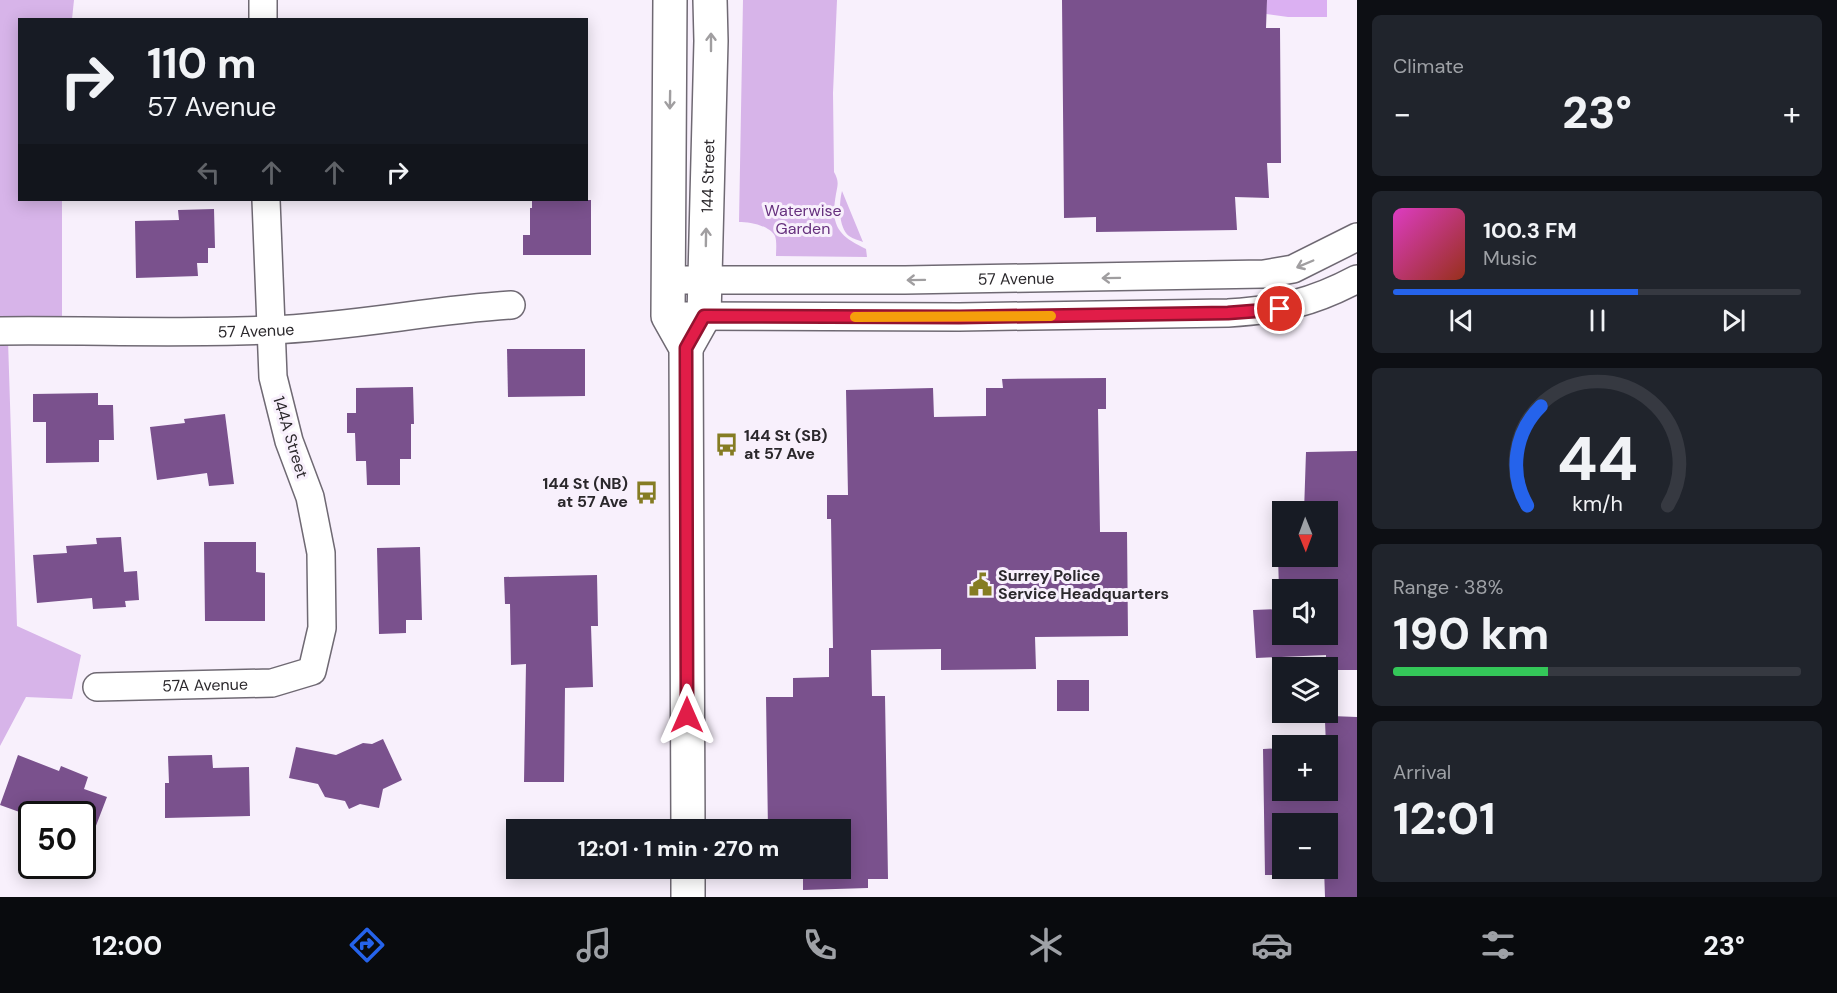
<!DOCTYPE html>
<meta charset="utf-8">
<style>
body{margin:0;font-family:"DM Sans",sans-serif;background:#20242c;color:#f1f3f6;height:100vh;display:flex;flex-direction:column;font-size:22px;white-space:nowrap}
*{box-sizing:border-box;margin:0}
p{font-size:20px;color:#9ea1a6}
.icon{flex:none;width:33px;height:33px;fill:none;stroke:currentColor;stroke-width:2;stroke-linecap:round;stroke-linejoin:round}
.map{position:relative;flex:1;overflow:hidden}
.side{display:flex;flex-direction:column;gap:15px;padding:15px;background:#0d0f14;width:480px}
.side>*{flex:none}
.hud{position:absolute;left:18px;top:18px;width:570px;height:183px;border-radius:0px;box-shadow:0 3px 15px #0003;background:#171b24;color:#f1f3f6;overflow:hidden}
.needle{width:39px;rotate:179deg}
.buttons{position:absolute;left:1272px;top:501px;display:grid;gap:12px}
.buttons a{display:grid;place-items:center;width:66px;height:66px;border-radius:0px;background:#171b24;box-shadow:0 3px 15px #0003;font-size:30px}
.speed{position:absolute;left:18px;top:801px;display:flex;gap:12px;font-size:30px;font-weight:700;text-align:center}
.speed>*{display:grid;place-content:center;width:78px;height:78px;border-radius:50%;background:#171b24;box-shadow:0 3px 15px #0003;line-height:1}
.speed .limit{border:3px solid #111;border-radius:9px;background:#fff;color:#111}
.pin{position:absolute;display:grid;place-items:center;width:51px;height:51px;color:#fff;margin:-26px;border:3px solid #fff;border-radius:50%;box-shadow:0 2px 6px #0007}
.me{position:absolute;width:66px;margin:-33px;rotate:0deg;stroke-linejoin:round;filter:drop-shadow(0 0 4px #0008)}
.turn{display:flex;align-items:center;gap:21px;height:126px;padding:0 30px;font-size:27px}
.turn .icon{width:78px;height:78px;stroke-width:2.5}
.turn b{display:block;font-size:42px;line-height:51px}
.lanes{display:flex;align-items:center;height:57px;padding:0 30px;background:#0003;justify-content:center;gap:30px;direction:ltr}
.lanes .off{opacity:.35}
.big{font-size:45px;font-weight:800;line-height:1.1}
.side .tile{flex:1;display:flex;flex-direction:column;justify-content:center;gap:9px;min-width:0;padding:0 21px;border-radius:9px;background:#20242c}
.side .dial{align-items:center;gap:0}
.dial svg{height:156px;overflow:visible;fill:none;stroke:#363941;stroke-width:7;stroke-linecap:round;text-anchor:middle}
.dial text{fill:#f1f3f6;stroke:none}
.song{display:flex;align-items:center;gap:18px}
.cover{width:72px;height:72px;border-radius:9px;background:linear-gradient(135deg,hsl(310 70% 55%),hsl(10 70% 35%))}
.played{height:6px;border-radius:3px;background:linear-gradient(90deg,#2563eb 60%,#363941 60%)}
.keys{display:flex;justify-content:space-around;direction:ltr}
.heat{display:flex;justify-content:space-between;align-items:center;font-size:33px;direction:ltr}
.charge{height:9px;border-radius:4px;background:linear-gradient(90deg,#34c759 38%,#363941 0)}
.trip{position:absolute;left:506px;top:819px;width:345px;height:60px;border-radius:0px;background:#171b24;box-shadow:0 3px 15px #0003;font-weight:800;line-height:60px;text-align:center}
.dock{display:flex;height:96px;justify-content:space-around;align-items:center;background:#090b0e;color:#9ea1a6}
.dock .icon{width:42px;height:42px}
.dock .on{color:#2563eb}
.dock b{font-size:27px;color:#f1f3f6}
main{display:flex;flex:1;min-height:0}
.map>svg:first-child{display:block}
.green{fill:#d7b4e9}
.forest{fill:#dbb0f2}
.building{fill:#7a518d}
.lines{fill:none;stroke-linecap:round;stroke-linejoin:round}
.minor-casing{stroke:#6f6973;stroke-width:30}
.secondary-casing{stroke:#6f6973;stroke-width:36}
.minor{stroke:#fff;stroke-width:27}
.secondary{stroke:#fff;stroke-width:33}
.oneway{stroke:#a09ea0}
.route-casing{stroke:#92132f;stroke-width:15}
.route{stroke:#e11d48;stroke-width:10}
.slow{stroke:#f59e0b;stroke-width:10}
.labels{text-anchor:middle;stroke-width:6;stroke-linejoin:round;paint-order:stroke}
.street-label{font-size:16px;fill:#2b282c;stroke:#f8f0fc}
.park-label{font-size:16px;fill:#66317e;stroke:#f8f0fc}
.poi-label{font-size:16px;font-weight:bold;fill:#2b282c;stroke:#f8f0fc;text-anchor:start}
</style>
<main>
<div class="map">
<svg width="1357" height="897" viewBox="0 0 1357 897">
<rect width="100%" height="100%" fill="#f8f0fc"/>
<g class="green">
<polygon points="0,0 74,0 72,19 20,20 20,200 62,200 62,328 0,328"/>
<path d="M743,0H837L833,93L834,172C839,181 838,184 836,194C830,227 839,236 866,249L867,257L776,256C776,251 777,241 775,236C769,225 749,222 739,222Z"/>
<path d="M842,191L863,242C859,240 853,239 849,236C838,227 839,203 842,191Z"/>
<polygon points="0,340 8,340 17,626 81,655 72,699 26,697 0,746"/>
</g>
<polygon class="forest" points="1267,0 1327,0 1327,17 1288,17 1266,14"/>
<g class="building">
<polygon points="1062,0 1267,0 1266,28 1280,28 1281,163 1267,163 1269,198 1235,197 1237,230 1096,232 1096,217 1064,218"/>
<polygon points="532,200 591,200 591,255 523,255 523,235 530,235 530,208 532,208"/>
<polygon points="214,209 215,248 208,248 208,263 197,263 198,276 136,278 135,221 179,220 178,210"/>
<polygon points="507,349 585,349 585,396 508,397"/>
<polygon points="1106,378 1106,409 1098,409 1100,532 1127,532 1128,636 1035,637 1036,669 941,670 941,649 871,650 872,696 885,696 888,879 868,879 868,888 803,890 803,868 840,868 840,830 768,830 766,697 793,697 793,678 829,677 829,648 833,648 831,519 827,519 827,495 848,495 846,390 933,388 934,417 986,416 986,388 1003,388 1002,379"/>
<polygon points="413,387 414,424 411,424 411,459 400,459 400,485 367,485 366,461 356,461 355,433 347,433 347,413 356,413 356,388"/>
<polygon points="98,393 98,405 113,405 114,440 99,440 99,462 46,463 46,422 33,422 33,394"/>
<polygon points="225,414 234,484 209,486 207,473 157,480 150,427 185,423 184,419"/>
<polygon points="1357,451 1357,670 1330,670 1329,665 1326,666 1326,655 1256,658 1253,610 1282,609 1282,634 1328,634 1328,590 1279,590 1278,556 1328,556 1328,512 1304,512 1306,452"/>
<polygon points="121,537 124,572 137,571 139,600 125,601 126,607 93,609 92,598 37,603 33,555 67,553 66,546 97,544 96,538"/>
<polygon points="204,542 256,542 256,572 265,573 265,621 205,621"/>
<polygon points="420,547 422,620 406,620 406,633 379,634 377,548"/>
<polygon points="597,575 598,626 591,626 593,687 565,688 564,782 524,782 526,664 511,665 510,604 505,604 504,577"/>
<rect x="1057" y="680" width="32" height="31"/>
<polygon points="1331,716 1357,717 1357,897 1325,897 1324,868 1328,868 1328,824 1282,824 1282,875 1265,875 1263,749 1282,748 1282,790 1328,790 1328,746 1326,746 1325,721 1331,720"/>
<polygon points="383,739 402,780 383,789 379,808 360,804 349,809 345,801 325,797 318,784 289,778 296,747 336,755 363,743 372,744"/>
<polygon points="18,755 59,771 61,766 88,777 84,789 107,797 84,857 82,856 82,814 25,814 0,805"/>
<polygon points="212,755 213,768 249,767 250,816 165,818 165,783 169,783 168,756"/>
</g>
<g class="lines">
<defs>
<g id="minor">
<polyline points="263,20 263,0"/>
<path id="s1" d="M668,280H905L1264,274L1293,269L1357,237"/>
<path d="M683,316L959,317L1228,313C1279,310 1312,303 1357,279"/>
<path id="s2" d="M0,331C90,330 180,334 270,330C351,327 430,310 511,305"/>
<path id="s3" d="M97,687L272,683L312,671L322,628L321,553L310,497L289,441L273,377L266,200"/>
</g>
<g id="secondary">
<polyline points="670,0 668,316 686,348 688,830"/>
<path id="s4" d="M686,348L704,316L711,41L710,0"/>
<polyline points="688,868 688,897"/>
</g>
</defs>
<use href="#minor" class="minor-casing"/>
<use href="#secondary" class="secondary-casing"/>
<use href="#minor" class="minor"/>
<use href="#secondary" class="secondary"/>
</g>
<defs><path id="oneway-shaft" d="M-6 0H5M1.5-3L5.5 0L1.5 3" fill="none" stroke-width="1.6" stroke-linecap="round" stroke-linejoin="round" transform="scale(1.5)"/></defs>
<g class="oneway">
<use href="#oneway-shaft" transform="translate(711 42) rotate(-90)"/>
<use href="#oneway-shaft" transform="translate(670 100) rotate(91)"/>
<use href="#oneway-shaft" transform="translate(706 237) rotate(-89)"/>
<use href="#oneway-shaft" transform="translate(1305 264) rotate(157)"/>
<use href="#oneway-shaft" transform="translate(1111 278) rotate(179)"/>
<use href="#oneway-shaft" transform="translate(916 280) rotate(179)"/>
</g>
<g class="lines">
<defs>
<polyline id="route" points="687,715 686,348 704,316 959,317 1228,313 1280,309"/>
</defs>
<use href="#route" class="route-casing"/>
<use href="#route" class="route"/>
<polyline class="slow" points="855,317 1051,316"/>
</g>
<defs>
<symbol id="bus-bare" viewBox="-9 -9 18 18"><path d="M-5-6H5V4H4V6H2V4H-2V6H-4V4H-5ZM-3.5-4V0h7V-4ZM-3.5 1.2v1.5H-2V1.2ZM2 1.2v1.5H3.5V1.2Z" fill="#857c23" stroke="#f8f0fc" stroke-width="2.5" paint-order="stroke"/></symbol>
<symbol id="civic-bare" viewBox="-9 -9 18 18"><path d="M-.6-6.5H3V-4.5H.6V-3L4-1V1h2V6H-6V1h2V-1L-.6-3ZM-1.2 2.5V6h2.4V2.5Z" fill="#857c23" stroke="#f8f0fc" stroke-width="2.5" paint-order="stroke"/></symbol>
</defs>
<g fill-rule="evenodd">
<use href="#bus-bare" x="710" y="428" width="33" height="33"/>
<use href="#bus-bare" x="630" y="476" width="33" height="33"/>
<use href="#civic-bare" x="964" y="568" width="33" height="33"/>
</g>
<g class="labels">
<g class="street-label">
<text dy="6" stroke="none"><textPath href="#s4" startOffset="177">144 Street</textPath></text>
<text dy="6" stroke="none"><textPath href="#s1" startOffset="348">57 Avenue</textPath></text>
<text dy="6" stroke="none"><textPath href="#s2" startOffset="256">57 Avenue</textPath></text>
<text transform="translate(291 437) rotate(73)" y="6">144A Street</text>
<text dy="6" stroke="none"><textPath href="#s3" startOffset="108">57A Avenue</textPath></text>
</g>
<g class="park-label">
<text x="803" y="216">Waterwise<tspan x="803" dy="18">Garden</tspan></text>
</g>
<g class="poi-label">
<text x="744" y="441">144 St (SB)<tspan x="744" dy="18">at 57 Ave</tspan></text>
<text x="628" y="489" text-anchor="end">144 St (NB)<tspan x="628" dy="18">at 57 Ave</tspan></text>
<text x="998" y="581">Surrey Police<tspan x="998" dy="18">Service Headquarters</tspan></text>
</g>
</g>
</svg>
<div class="buttons">
<a><svg class="needle" viewBox="-14 -14 28 28"><path d="M0-13l5 13h-10z" fill="#e53935"/><path d="M0 13l5-13h-10z" fill="#9ea1a6"/></svg></a>
<a><svg class="icon" aria-label="sound" viewBox="0 0 24 24"><path d="M4 9h4l5-4v14l-5-4H4zM17 9q2 3 0 6"/></svg></a>
<a><svg class="icon" aria-label="layers" viewBox="0 0 24 24"><path d="M12 4l9 5-9 5-9-5zM3 14l9 5 9-5"/></svg></a>
<a>+</a>
<a>−</a>
</div>
<div class="speed"><div class="limit">50</div></div>
<div class="pin" style="left:1280px;top:309px;background:#d93025"><svg class="icon" aria-label="arrive" viewBox="0 0 24 24"><path d="M6 21V4h12l-3 4 3 4H6"/></svg></div>
<svg class="me" style="left:687px;top:715px" viewBox="-20 -20 40 40"><path d="M0-17L14 15 0 8-14 15z" fill="#e11d48" stroke="#fff" stroke-width="4"/></svg>
<div class="trip">12:01 · 1 min · 270 m</div>
<div class="hud">
<div class="turn"><svg class="icon" aria-label="right" viewBox="0 0 24 24"><path d="M7 20v-9h11M14 6l5 5-5 5"/></svg><div><b>110 m</b>57 Avenue</div></div>
<div class="lanes"><svg class="icon off" aria-label="left" viewBox="0 0 24 24"><path d="M17 20v-9H6M10 6l-5 5 5 5"/></svg><svg class="icon off" aria-label="ahead" viewBox="0 0 24 24"><path d="M12 20V5M6 11l6-6 6 6"/></svg><svg class="icon off" aria-label="ahead" viewBox="0 0 24 24"><path d="M12 20V5M6 11l6-6 6 6"/></svg><svg class="icon" aria-label="right" viewBox="0 0 24 24"><path d="M7 20v-9h11M14 6l5 5-5 5"/></svg></div>
</div>
</div>
<section class="side">
<div class="tile"><p>Climate</p>
<div class="heat"><a>−</a><b class="big">23°</b><a>+</a></div>
</div>
<div class="tile">
<div class="song"><i class="cover"></i><div><b>100.3 FM</b><p>Music</p></div></div>
<div class="played"></div>
<div class="keys"><svg class="icon" aria-label="previous" viewBox="0 0 24 24"><path d="M18 5L8 12l10 7zM5 5v14"/></svg><svg class="icon" aria-label="pause" viewBox="0 0 24 24"><path d="M8 5v14M16 5v14"/></svg><svg class="icon" aria-label="next" viewBox="0 0 24 24"><path d="M6 5l10 7-10 7zM19 5v14"/></svg></div>
</div>
<div class="tile dial"><svg viewBox="0 0 100 80">
<path d="M14 69A42 42 0 1 1 86 69"/>
<path d="M14 69A42 42 0 0 1 21 18" stroke="#2563eb"/>
<text x="50" y="56" font-size="32" font-weight="700">44</text>
<text x="50" y="72" font-size="11">km/h</text>
</svg></div>
<div class="tile"><p>Range · 38%</p><b class="big">190 km</b><div class="charge"></div></div>
<div class="tile"><p>Arrival</p><b class="big">12:01</b></div>
</section>
</main>
<nav class="dock">
<b>12:00</b>
<svg class="icon on" aria-label="directions" viewBox="0 0 24 24"><path d="M12 3l9 9-9 9-9-9zM9 14v-3h6M13 9l2 2-2 2"/></svg>
<svg class="icon" aria-label="music" viewBox="0 0 24 24"><path d="M9 18V5l10-2v13"/><circle cx="6" cy="18" r="3"/><circle cx="16" cy="16" r="3"/></svg>
<svg class="icon" aria-label="phone" viewBox="0 0 24 24"><path d="M5 4h4l2 5-3 2q2 4 5 5l2-3 5 2v4C11 20 4 13 5 4z"/></svg>
<svg class="icon" aria-label="climate" viewBox="0 0 24 24"><path d="M12 3v18M4 7l16 10M4 17L20 7"/></svg>
<svg class="icon" aria-label="car" viewBox="0 0 24 24"><path d="M5 17H2v-5l4-1 3-4h7l3 4 3 1v5h-3M9 17h6M6 11h13"/><circle cx="7" cy="17" r="2"/><circle cx="17" cy="17" r="2"/></svg>
<svg class="icon" aria-label="filters" viewBox="0 0 24 24"><path d="M4 7h16M4 17h16"/><circle cx="9" cy="7" r="2"/><circle cx="15" cy="17" r="2"/></svg>
<b>23°</b>
</nav>
